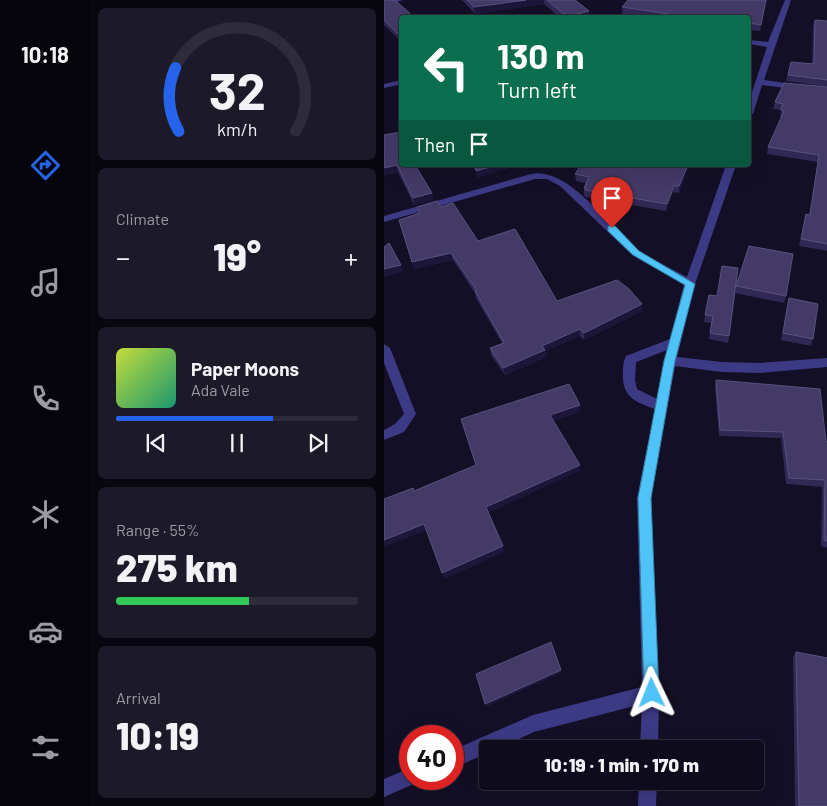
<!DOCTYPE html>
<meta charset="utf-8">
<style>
body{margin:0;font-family:Barlow,sans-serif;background:#1c1929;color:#f1f3f6;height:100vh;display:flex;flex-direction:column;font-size:19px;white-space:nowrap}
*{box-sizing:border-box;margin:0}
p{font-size:16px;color:#9b9ba3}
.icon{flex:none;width:28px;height:28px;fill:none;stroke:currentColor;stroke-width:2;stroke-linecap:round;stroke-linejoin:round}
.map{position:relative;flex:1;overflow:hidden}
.sheet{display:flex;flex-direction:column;gap:8px;padding:8px;background:#08060f;width:294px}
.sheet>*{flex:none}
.guide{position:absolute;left:15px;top:15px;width:352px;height:152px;border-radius:5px;box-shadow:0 5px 20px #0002,0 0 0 1px #2e2b3b;background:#0b6e4f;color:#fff;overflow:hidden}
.speed{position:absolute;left:15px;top:725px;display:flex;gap:10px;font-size:25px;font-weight:700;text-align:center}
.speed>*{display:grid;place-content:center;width:65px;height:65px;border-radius:50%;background:#0e0b1c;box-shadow:0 5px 20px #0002,0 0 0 1px #2e2b3b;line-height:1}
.speed .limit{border:8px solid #d22;background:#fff;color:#111}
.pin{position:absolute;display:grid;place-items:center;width:42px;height:42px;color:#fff;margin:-51px -21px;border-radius:50% 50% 50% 0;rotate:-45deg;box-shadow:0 0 5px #0007}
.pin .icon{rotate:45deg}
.me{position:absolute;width:55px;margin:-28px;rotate:358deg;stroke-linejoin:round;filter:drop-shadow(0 0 4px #0008)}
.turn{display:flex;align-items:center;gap:18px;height:105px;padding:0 15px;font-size:22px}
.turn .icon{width:65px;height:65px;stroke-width:2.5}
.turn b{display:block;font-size:35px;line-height:42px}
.then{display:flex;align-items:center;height:48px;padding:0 15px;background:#0003;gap:10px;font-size:19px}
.big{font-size:38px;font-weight:800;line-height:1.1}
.sheet .card{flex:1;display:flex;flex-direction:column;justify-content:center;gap:8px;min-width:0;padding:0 18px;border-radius:8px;background:#1c1929}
.sheet .dial{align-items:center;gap:0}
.dial svg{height:130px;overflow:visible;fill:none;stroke:#2e2b3b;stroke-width:7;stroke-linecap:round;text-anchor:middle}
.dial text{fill:#f1f3f6;stroke:none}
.song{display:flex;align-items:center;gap:15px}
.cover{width:60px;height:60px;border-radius:8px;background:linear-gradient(135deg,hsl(70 70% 55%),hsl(160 70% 35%))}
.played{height:5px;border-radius:2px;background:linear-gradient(90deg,#2563eb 65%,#2e2b3b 65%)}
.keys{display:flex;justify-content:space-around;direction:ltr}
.heat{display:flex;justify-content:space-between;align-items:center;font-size:28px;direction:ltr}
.charge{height:8px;border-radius:4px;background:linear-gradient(90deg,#34c759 55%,#2e2b3b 0)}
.trip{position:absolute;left:95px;top:740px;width:285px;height:50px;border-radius:5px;background:#0e0b1c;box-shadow:0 5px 20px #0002,0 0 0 1px #2e2b3b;font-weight:800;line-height:50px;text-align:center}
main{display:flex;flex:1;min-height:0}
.tab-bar{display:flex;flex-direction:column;width:90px;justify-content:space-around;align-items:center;background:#06040b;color:#9b9ba3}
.tab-bar .icon{width:35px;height:35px}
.tab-bar .active{color:#2563eb}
.tab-bar b{font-size:22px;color:#f1f3f6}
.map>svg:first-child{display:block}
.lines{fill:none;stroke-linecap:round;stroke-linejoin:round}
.minor{fill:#3d3a85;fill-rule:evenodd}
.wall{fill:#312854}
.shaded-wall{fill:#1d163a}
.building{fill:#433a66;stroke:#5a527e}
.route{fill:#4fc3f7;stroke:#337fa1}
</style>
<main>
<nav class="tab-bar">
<b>10:18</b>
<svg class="icon active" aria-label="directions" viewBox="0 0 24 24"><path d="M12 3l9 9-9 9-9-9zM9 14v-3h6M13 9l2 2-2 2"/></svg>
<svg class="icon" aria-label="music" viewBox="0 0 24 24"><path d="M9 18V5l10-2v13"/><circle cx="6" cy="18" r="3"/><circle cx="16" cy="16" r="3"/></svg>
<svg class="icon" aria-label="phone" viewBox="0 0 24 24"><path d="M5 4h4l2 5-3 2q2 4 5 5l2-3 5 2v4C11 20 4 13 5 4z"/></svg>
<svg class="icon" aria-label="climate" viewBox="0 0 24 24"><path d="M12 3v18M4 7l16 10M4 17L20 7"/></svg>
<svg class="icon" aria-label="car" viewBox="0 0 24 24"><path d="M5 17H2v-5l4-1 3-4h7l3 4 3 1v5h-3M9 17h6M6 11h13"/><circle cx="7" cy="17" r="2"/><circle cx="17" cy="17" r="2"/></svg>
<svg class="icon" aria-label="filters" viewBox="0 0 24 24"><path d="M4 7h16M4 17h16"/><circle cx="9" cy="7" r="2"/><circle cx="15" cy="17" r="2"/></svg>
</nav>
<section class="sheet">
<div class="card dial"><svg viewBox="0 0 100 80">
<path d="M14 69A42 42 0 1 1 86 69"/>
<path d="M14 69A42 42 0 0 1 12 30" stroke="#2563eb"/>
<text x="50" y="56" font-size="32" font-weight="700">32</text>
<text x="50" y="72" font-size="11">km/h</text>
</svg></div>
<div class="card"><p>Climate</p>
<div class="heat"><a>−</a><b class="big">19°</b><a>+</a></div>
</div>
<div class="card">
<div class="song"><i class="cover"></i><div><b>Paper Moons</b><p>Ada Vale</p></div></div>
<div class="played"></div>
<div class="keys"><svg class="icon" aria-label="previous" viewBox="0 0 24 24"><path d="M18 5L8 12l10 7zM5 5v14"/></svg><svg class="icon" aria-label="pause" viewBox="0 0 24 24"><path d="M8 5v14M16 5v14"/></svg><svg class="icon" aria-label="next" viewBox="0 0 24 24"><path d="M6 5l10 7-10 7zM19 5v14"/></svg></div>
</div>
<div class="card"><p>Range · 55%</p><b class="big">275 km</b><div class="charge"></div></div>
<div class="card"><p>Arrival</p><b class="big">10:19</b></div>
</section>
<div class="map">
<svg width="444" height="806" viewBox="0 0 444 806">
<rect width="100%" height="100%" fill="#130f26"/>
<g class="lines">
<g class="minor">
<polygon points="8,0 19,0 0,6 0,2"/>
<polygon points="401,0 407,0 380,80 444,89 444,93 378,85 369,114 365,116 365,101 383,47 365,44 365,40 384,42"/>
<polygon points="18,80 18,84 0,88 0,84"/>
<path d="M342,165H352L311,284L293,357L338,362L376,363L444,358V367L376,373L338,372L291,366L267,498L275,693L274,749H256L258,704L150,732L113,749H104V753L69,768V750L149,715L258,687L253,498L271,409C253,403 238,397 239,375C239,369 239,362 242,356L286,339L300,285L248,255L176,186L163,179H151L0,222V216L147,174C185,166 227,230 256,251C270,261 288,269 303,277ZM283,350L273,399L253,389L251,380L252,362Z"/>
<polygon points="0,344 6,348 32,414 20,432 0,440 0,430 11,424 20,414 0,363"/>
<polygon points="26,768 26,779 34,779 32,783 0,797 0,779"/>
<polygon points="255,781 273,781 272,806 254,806"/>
</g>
</g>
<g class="wall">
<polygon points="78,0 191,0 205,11 205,18 176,18 160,4 91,14"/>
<polygon points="0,1 18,18 18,41 17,41 0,25"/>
<polygon points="381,5 376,31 365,30 365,18 266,18 238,14 238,7"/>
<polygon points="431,20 444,21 444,87 402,81 407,62 428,64 429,26"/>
<polygon points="444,87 444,251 415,246 422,214 425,215 434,162 383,154 384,147 397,118 396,117 397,110 389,109 391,102"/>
<polygon points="0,135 18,165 50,200 30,205 14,172 0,175"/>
<polygon points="305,165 295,193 289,192 282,211 202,197 200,195 200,188 202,183 192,181 191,174"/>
<polygon points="33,207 57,207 94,241 173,301 258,304 258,311 200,340 196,336 162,351 162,357 121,375 107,355 106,348 118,343 92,298 91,293 69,260 30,269 15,220 34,213"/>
<polygon points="352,286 402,296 400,303 351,293 344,343 325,339 328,323 320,322 325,295 333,296 351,292"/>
<polygon points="405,298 429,339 427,346 397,340 403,305"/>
<polygon points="332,380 444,442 444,548 437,546 438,487 402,484 397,438 335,436 331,387"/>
<polygon points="412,652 444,806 411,806 409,657"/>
</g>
<g class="shaded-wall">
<polygon points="142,0 160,0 160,4 91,14 90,7"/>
<polygon points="382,0 385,0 381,5 376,31"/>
<polygon points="205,11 205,18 183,18"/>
<polygon points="18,34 18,41 17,41 15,35"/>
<polygon points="13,165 14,172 0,175 0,168"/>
<polygon points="113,165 129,165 129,167 93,178 92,171"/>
<polygon points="304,165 305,165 295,193 295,186"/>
<polygon points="290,186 289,192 282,211 283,204"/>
<polygon points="48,193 50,200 30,205 29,198"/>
<polygon points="67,253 69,260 30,269 28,262"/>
<polygon points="17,265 19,272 0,277 0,269"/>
<polygon points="258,304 258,311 200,340 200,333"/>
<polygon points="196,329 196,336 162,351 162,357 121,375 119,368 158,346"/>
<polygon points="196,405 196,412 167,422 166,415"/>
<polygon points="196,465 196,471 104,513 102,507"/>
<polygon points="40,524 43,530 0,547 0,540"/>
<polygon points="119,546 121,552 60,579 58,573"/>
<polygon points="177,670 177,673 102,707 101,704"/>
</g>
<g class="building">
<polygon points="3,0 11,0 31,18 18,18 18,34 15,35 0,20 0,1"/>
<polygon points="83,0 142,0 90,7"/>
<polygon points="163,0 191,0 205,11 183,17"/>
<polygon points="244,0 382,0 377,25 365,23 365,18 290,18 291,15 238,7"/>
<polygon points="431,20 444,21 444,80 404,75 407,62 430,64"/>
<polygon points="400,83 444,87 444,244 417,239 422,214 426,215 435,155 384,147 400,111 397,110 399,104 391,102"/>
<polygon points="17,132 18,165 31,165 48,193 29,198 13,165 0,168 0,135"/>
<polygon points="90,165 113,165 92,171"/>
<polygon points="197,165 304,165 295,186 290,186 283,204 202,190 200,188 205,177 191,174"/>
<polygon points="53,201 57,207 69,203 94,241 131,229 173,301 233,280 245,289 258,304 200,333 196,329 158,346 161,350 119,368 106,348 120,343 91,291 93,291 67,253 28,262 15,220 36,213 33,207"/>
<polygon points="5,243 17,265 0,269 0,247"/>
<polygon points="365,246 409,254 402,296 352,286"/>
<polygon points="338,266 354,268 345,336 326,333 329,316 321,315 325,295 333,296"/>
<polygon points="405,298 434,304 429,339 399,333"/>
<polygon points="332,380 436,389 442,442 444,442 444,541 440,540 441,480 405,478 399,432 336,430"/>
<polygon points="185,384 196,405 166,415 196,465 102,507 119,546 58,573 40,524 0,540 0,499 29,488 30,491 92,465 77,419"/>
<polygon points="167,642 177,670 101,704 92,674"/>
<polygon points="412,652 444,658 444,806 415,806"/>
</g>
<polygon class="route" points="224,226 231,226 255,251 311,284 291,361 267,498 275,693 273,698 268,700 262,698 260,693 254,498 280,361 301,285 249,255 224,231"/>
</svg>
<div class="speed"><div class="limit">40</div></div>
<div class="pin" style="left:228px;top:228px;background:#d93025"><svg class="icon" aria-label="arrive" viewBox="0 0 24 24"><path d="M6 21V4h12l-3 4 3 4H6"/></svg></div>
<svg class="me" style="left:268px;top:693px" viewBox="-20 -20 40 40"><path d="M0-17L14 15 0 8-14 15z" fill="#4fc3f7" stroke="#fff" stroke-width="4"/></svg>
<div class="trip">10:19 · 1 min · 170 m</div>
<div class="guide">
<div class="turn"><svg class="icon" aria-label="left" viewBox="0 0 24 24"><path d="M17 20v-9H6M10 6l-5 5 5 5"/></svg><div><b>130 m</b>Turn left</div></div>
<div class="then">Then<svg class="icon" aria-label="arrive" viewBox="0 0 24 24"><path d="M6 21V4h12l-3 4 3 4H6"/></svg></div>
</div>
</div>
</main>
